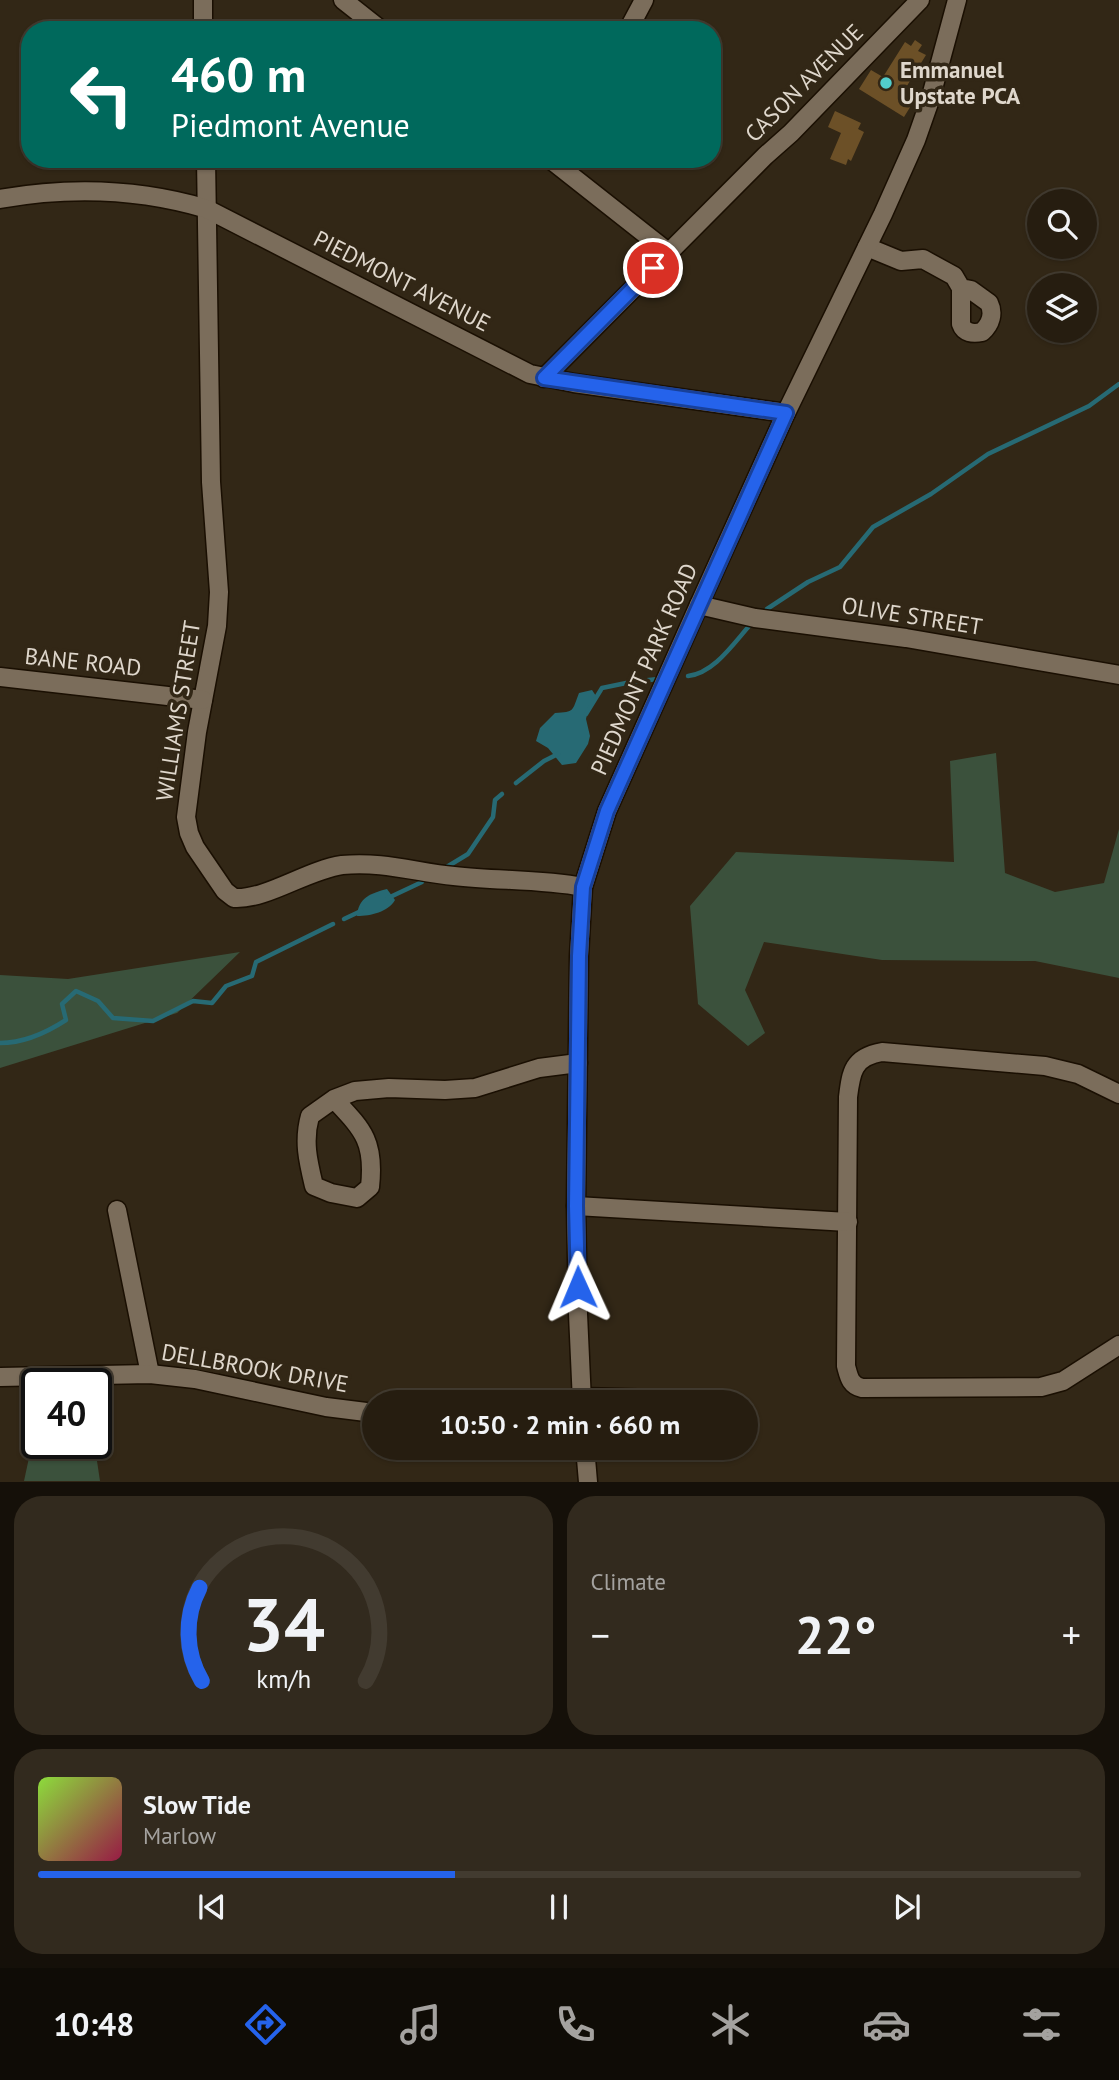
<!DOCTYPE html>
<meta charset="utf-8">
<style>
body{margin:0;font-family:"PT Sans",sans-serif;background:#322a1e;color:#f1f3f6;height:100vh;display:flex;flex-direction:column;font-size:26px;white-space:nowrap}
*{box-sizing:border-box;margin:0}
p{font-size:23px;color:#a4a29f}
.icon{flex:none;width:38px;height:38px;fill:none;stroke:currentColor;stroke-width:2;stroke-linecap:round;stroke-linejoin:round}
.map{position:relative;height:1482px;overflow:hidden}
.details{display:flex;flex-direction:column;gap:14px;padding:14px;background:#151009;flex:1}
.details>*{flex:none}
.guide{position:absolute;left:21px;top:21px;width:700px;height:147px;border-radius:28px;box-shadow:0 2px 5px #0004,0 0 0 2px #423b30;background:#00695c;color:#fff;overflow:hidden}
.fabs{position:absolute;left:1027px;top:189px;display:grid;gap:14px}
.fabs a{display:grid;place-items:center;width:70px;height:70px;border-radius:50%;background:#261d10;box-shadow:0 2px 5px #0004,0 0 0 2px #423b30;font-size:35px}
.speed{position:absolute;left:21px;top:1368px;display:flex;gap:14px;font-size:35px;font-weight:700;text-align:center}
.speed>*{display:grid;place-content:center;width:91px;height:91px;border-radius:50%;background:#261d10;box-shadow:0 2px 5px #0004,0 0 0 2px #423b30;line-height:1}
.speed .limit{border:4px solid #111;border-radius:10px;background:#fff;color:#111}
.pin{position:absolute;display:grid;place-items:center;width:60px;height:60px;color:#fff;margin:-30px;border:4px solid #fff;border-radius:50%;box-shadow:0 2px 7px #0007}
.me{position:absolute;width:77px;margin:-38px;rotate:359deg;stroke-linejoin:round;filter:drop-shadow(0 0 5px #0008)}
.turn{display:flex;align-items:center;gap:24px;height:147px;padding:0 35px;font-size:32px}
.turn .icon{width:91px;height:91px;stroke-width:2.5}
.turn b{display:block;font-size:49px;line-height:60px}
.big{font-size:52px;font-weight:600;line-height:1.1}
.details .widget{flex:1;display:flex;flex-direction:column;justify-content:center;gap:10px;min-width:0;padding:0 24px;border-radius:28px;background:#322a1e}
.details .dial{align-items:center;gap:0}
.dial svg{height:182px;overflow:visible;fill:none;stroke:#423b30;stroke-width:7;stroke-linecap:round;text-anchor:middle}
.dial text{fill:#f1f3f6;stroke:none}
.song{display:flex;align-items:center;gap:21px}
.cover{width:84px;height:84px;border-radius:10px;background:linear-gradient(135deg,hsl(90 70% 55%),hsl(340 70% 35%))}
.played{height:7px;border-radius:4px;background:linear-gradient(90deg,#2563eb 40%,#423b30 40%)}
.keys{display:flex;justify-content:space-around;direction:ltr}
.heat{display:flex;justify-content:space-between;align-items:center;font-size:38px;direction:ltr}
.details .tiles{flex:1;display:grid;gap:14px;grid-template-columns:1fr 1fr}
.widget:last-child{grid-column:span 2}
.trip{position:absolute;left:362px;top:1390px;width:396px;height:70px;border-radius:35px;background:#261d10;box-shadow:0 2px 5px #0004,0 0 0 2px #423b30;font-weight:600;line-height:70px;text-align:center}
.tabs{display:flex;height:112px;justify-content:space-around;align-items:center;background:#0f0c06;color:#a4a29f}
.tabs .icon{width:49px;height:49px}
.tabs .selected{color:#2563eb}
.tabs b{font-size:32px;color:#f1f3f6}
.map>svg:first-child{display:block}
.green{fill:#3b513c}
.water{fill:#276a74}
.lines{fill:none;stroke-linecap:round;stroke-linejoin:round}
.stream{stroke:#276a74;stroke-width:4.5}
.building{fill:#6c5027}
.minor-casing{stroke:#1a0f02;stroke-width:21}
.minor{stroke:#7b6d5b;stroke-width:18}
.route-casing{stroke:#184099;stroke-width:18}
.route{stroke:#2563eb;stroke-width:12}
.poi-dot{fill:#52cdcc;stroke:#322716;stroke-width:2.5}
.labels{text-anchor:middle;stroke-width:7;stroke-linejoin:round;paint-order:stroke}
.poi-label{font-size:23px;font-weight:bold;fill:#dfd7cc;stroke:#322716;text-anchor:start}
.street-label{font-size:23px;fill:#dfd7cc;stroke:#322716}
</style>
<div class="map">
<svg width="1119" height="1482" viewBox="0 0 1119 1482">
<rect width="100%" height="100%" fill="#322716"/>
<g class="green">
<polygon points="996,753 1005,873 1055,892 1104,883 1119,829 1119,978 1035,961 882,960 764,942 745,990 765,1033 748,1046 698,1004 690,906 736,852 954,862 950,761"/>
<polygon points="240,952 177,1013 0,1068 0,975 68,979"/>
<polygon points="30,1453 97,1461 100,1481 24,1481"/>
</g>
<g class="water">
<path d="M592,690L596,696L588,710L586,719L590,736L588,744L576,763L562,765L548,748L536,741L540,728L555,713C575,712 572,711 579,693Z"/>
<path d="M387,889L395,900C388,912 371,916 357,916C358,898 371,893 387,889Z"/>
</g>
<g class="lines">
<g class="stream">
<polyline points="767,609 808,582 840,567 873,527 931,494 988,454 1089,406 1119,384"/>
<path d="M688,676C714,673 733,644 750,625"/>
<polyline points="586,714 602,688 631,682 658,679"/>
<polyline points="516,783 544,761 558,754"/>
<polyline points="445,868 468,854 493,817 495,800 502,794"/>
<polyline points="388,898 422,882"/>
<polyline points="344,919 361,911"/>
<path d="M0,1043C25,1043 46,1033 66,1020L62,1004L76,991L98,1001L113,1018L153,1021L193,1001L212,1003L226,986L252,976L256,962L333,924"/>
</g>
</g>
<g class="building">
<polygon points="915,40 922,45 918,51 926,55 905,89 917,96 904,117 859,89 871,70 883,77 905,42 911,46"/>
<polygon points="835,111 861,123 858,129 864,132 851,161 848,159 846,165 830,159 841,133 828,127"/>
</g>
<g class="lines">
<defs>
<g id="minor">
<polyline points="203,0 203,30"/>
<polyline points="343,0 381,30"/>
<polyline points="628,30 644,0"/>
<path d="M206,159L211,482L219,592L217,626L197,732L186,817L189,833L195,847L225,891L234,898C266,900 307,870 342,865C382,861 415,872 454,876C497,881 541,879 583,887"/>
<polyline points="550,159 668,252"/>
<path d="M0,199C68,187 140,189 207,209L530,374L574,383L786,413"/>
<path d="M867,247L901,261L923,259L954,276L961,288V324C964,333 973,334 982,332C991,324 994,313 989,303L971,290L961,288"/>
<polyline points="544,378 765,156 791,133 920,0"/>
<polyline points="699,605 755,618 906,638 1119,675"/>
<polyline points="0,677 203,700"/>
<path d="M1119,1094L1078,1074L1045,1066L882,1052C853,1057 851,1072 848,1097L846,1366C849,1377 850,1385 862,1388L1041,1387L1063,1381L1119,1345"/>
<path d="M334,1099C363,1130 375,1141 370,1187L357,1198L331,1193L314,1186C308,1161 303,1141 310,1116L334,1099L355,1091L389,1088L445,1090L475,1088L539,1068L578,1063"/>
<polyline points="576,1206 848,1222"/>
<polyline points="117,1210 150,1374"/>
<polyline points="0,1377 150,1374 195,1379 326,1407 374,1413"/>
<polyline points="582,1397 693,1400"/>
<polyline points="582,1402 578,1314 576,1206 579,956 583,887 607,811 699,605 786,413 883,214 916,140 930,100 957,0"/>
<polyline points="585,1447 588,1482"/>
</g>
</defs>
<use href="#minor" class="minor-casing"/>
<use href="#minor" class="minor"/>
</g>
<g class="lines">
<defs>
<polyline id="route" points="578,1287 576,1206 579,956 583,887 607,811 786,413 544,378 653,268"/>
</defs>
<use href="#route" class="route-casing"/>
<use href="#route" class="route"/>
</g>
<circle class="poi-dot" cx="886" cy="83" r="7"/>
<g class="labels">
<g class="poi-label">
<text x="900" y="78">Emmanuel<tspan x="900" dy="26">Upstate PCA</tspan></text>
</g>
<g class="street-label">
<text transform="translate(804 83) rotate(-45)" y="8">CASON AVENUE</text>
<text transform="translate(402 281) rotate(27)" y="8">PIEDMONT AVENUE</text>
<text transform="translate(912 616) rotate(9)" y="8">OLIVE STREET</text>
<text transform="translate(83 662) rotate(6)" y="8">BANE ROAD</text>
<text transform="translate(644 669) rotate(-66)" y="8">PIEDMONT PARK ROAD</text>
<text transform="translate(178 711) rotate(-81)" y="8">WILLIAMS STREET</text>
<text transform="translate(255 1368) rotate(10)" y="8">DELLBROOK DRIVE</text>
</g>
</g>
</svg>
<div class="fabs">
<a><svg class="icon" aria-label="search" viewBox="0 0 24 24"><circle cx="10" cy="10" r="6"/><path d="M15 15l6 6"/></svg></a>
<a><svg class="icon" aria-label="layers" viewBox="0 0 24 24"><path d="M12 4l9 5-9 5-9-5zM3 14l9 5 9-5"/></svg></a>
</div>
<div class="speed"><div class="limit">40</div></div>
<div class="pin" style="left:653px;top:268px;background:#d93025"><svg class="icon" aria-label="arrive" viewBox="0 0 24 24"><path d="M6 21V4h12l-3 4 3 4H6"/></svg></div>
<svg class="me" style="left:578px;top:1287px" viewBox="-20 -20 40 40"><path d="M0-17L14 15 0 8-14 15z" fill="#2563eb" stroke="#fff" stroke-width="4"/></svg>
<div class="trip">10:50 · 2 min · 660 m</div>
<div class="guide">
<div class="turn"><svg class="icon" aria-label="left" viewBox="0 0 24 24"><path d="M17 20v-9H6M10 6l-5 5 5 5"/></svg><div><b>460 m</b>Piedmont Avenue</div></div>
</div>
</div>
<section class="details">
<div class="tiles">
<div class="widget dial"><svg viewBox="0 0 100 80">
<path d="M14 69A42 42 0 1 1 86 69"/>
<path d="M14 69A42 42 0 0 1 13 28" stroke="#2563eb"/>
<text x="50" y="56" font-size="32" font-weight="700">34</text>
<text x="50" y="72" font-size="11">km/h</text>
</svg></div>
<div class="widget"><p>Climate</p>
<div class="heat"><a>−</a><b class="big">22°</b><a>+</a></div>
</div>
<div class="widget">
<div class="song"><i class="cover"></i><div><b>Slow Tide</b><p>Marlow</p></div></div>
<div class="played"></div>
<div class="keys"><svg class="icon" aria-label="previous" viewBox="0 0 24 24"><path d="M18 5L8 12l10 7zM5 5v14"/></svg><svg class="icon" aria-label="pause" viewBox="0 0 24 24"><path d="M8 5v14M16 5v14"/></svg><svg class="icon" aria-label="next" viewBox="0 0 24 24"><path d="M6 5l10 7-10 7zM19 5v14"/></svg></div>
</div>
</div>
</section>
<nav class="tabs">
<b>10:48</b>
<svg class="icon selected" aria-label="directions" viewBox="0 0 24 24"><path d="M12 3l9 9-9 9-9-9zM9 14v-3h6M13 9l2 2-2 2"/></svg>
<svg class="icon" aria-label="music" viewBox="0 0 24 24"><path d="M9 18V5l10-2v13"/><circle cx="6" cy="18" r="3"/><circle cx="16" cy="16" r="3"/></svg>
<svg class="icon" aria-label="phone" viewBox="0 0 24 24"><path d="M5 4h4l2 5-3 2q2 4 5 5l2-3 5 2v4C11 20 4 13 5 4z"/></svg>
<svg class="icon" aria-label="climate" viewBox="0 0 24 24"><path d="M12 3v18M4 7l16 10M4 17L20 7"/></svg>
<svg class="icon" aria-label="car" viewBox="0 0 24 24"><path d="M5 17H2v-5l4-1 3-4h7l3 4 3 1v5h-3M9 17h6M6 11h13"/><circle cx="7" cy="17" r="2"/><circle cx="17" cy="17" r="2"/></svg>
<svg class="icon" aria-label="filters" viewBox="0 0 24 24"><path d="M4 7h16M4 17h16"/><circle cx="9" cy="7" r="2"/><circle cx="15" cy="17" r="2"/></svg>
</nav>
